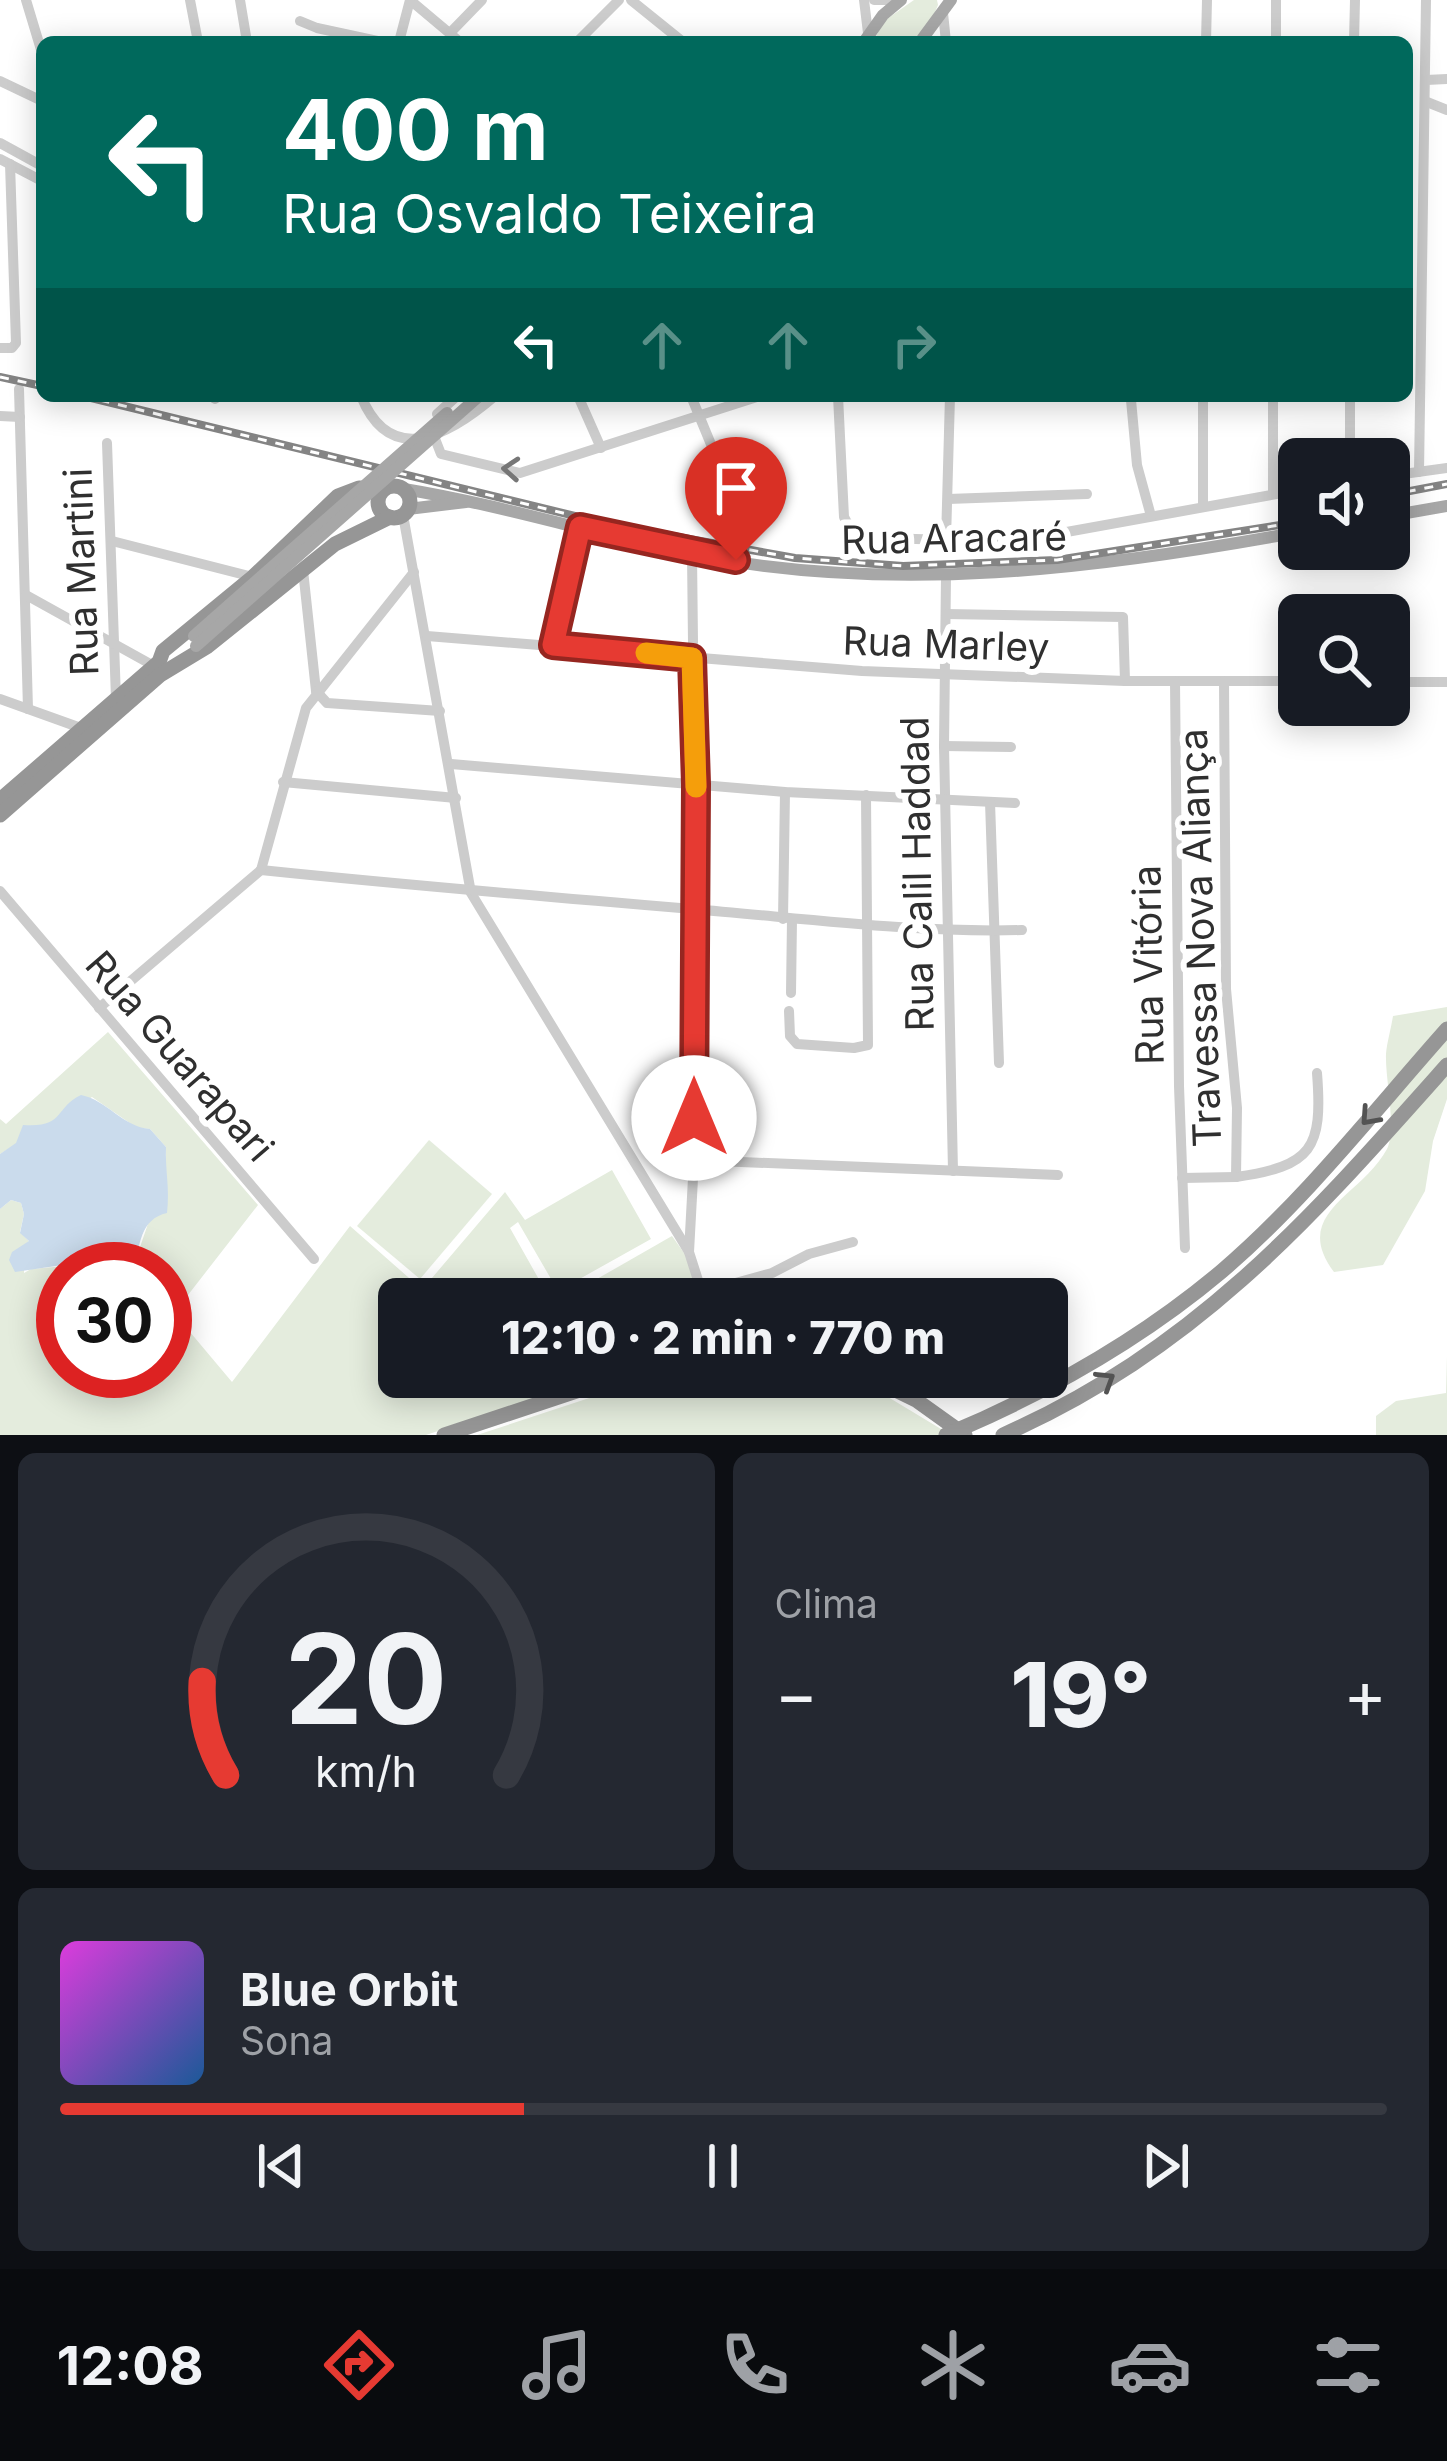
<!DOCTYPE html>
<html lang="pt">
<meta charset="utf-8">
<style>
body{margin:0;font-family:Inter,sans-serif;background:#242831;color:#f1f3f6;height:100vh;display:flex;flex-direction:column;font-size:45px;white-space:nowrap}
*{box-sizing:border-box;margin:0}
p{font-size:39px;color:#9ea1a6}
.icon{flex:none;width:66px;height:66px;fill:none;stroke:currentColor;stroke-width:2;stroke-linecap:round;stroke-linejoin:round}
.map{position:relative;height:1435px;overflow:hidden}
.details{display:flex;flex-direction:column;gap:18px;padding:18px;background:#0d0f14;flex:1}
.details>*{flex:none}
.banner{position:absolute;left:36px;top:36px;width:1377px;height:366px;border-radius:18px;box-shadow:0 6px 30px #0003;background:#00695c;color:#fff;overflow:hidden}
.controls{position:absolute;left:1278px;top:438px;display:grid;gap:24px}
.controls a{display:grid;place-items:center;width:132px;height:132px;border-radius:18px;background:#171b24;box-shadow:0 6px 30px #0003;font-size:60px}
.speed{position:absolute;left:36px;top:1242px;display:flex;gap:24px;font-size:60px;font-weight:700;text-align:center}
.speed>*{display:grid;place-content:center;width:156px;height:156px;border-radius:50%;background:#171b24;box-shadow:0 6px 30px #0003;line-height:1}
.speed .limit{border:18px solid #d22;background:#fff;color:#111}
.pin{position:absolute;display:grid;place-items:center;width:102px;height:102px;color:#fff;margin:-123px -51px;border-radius:50% 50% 50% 0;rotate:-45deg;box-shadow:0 0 12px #0007}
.pin .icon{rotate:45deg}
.me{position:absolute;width:132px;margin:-66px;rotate:0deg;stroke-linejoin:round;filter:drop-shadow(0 0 9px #0008)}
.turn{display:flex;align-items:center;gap:42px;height:252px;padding:0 48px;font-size:54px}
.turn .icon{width:156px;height:156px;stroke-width:2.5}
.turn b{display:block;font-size:84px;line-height:102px}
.lanes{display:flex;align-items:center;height:114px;padding:0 48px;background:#0003;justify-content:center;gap:60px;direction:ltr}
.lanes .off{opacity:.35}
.big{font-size:90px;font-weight:800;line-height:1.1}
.details .tile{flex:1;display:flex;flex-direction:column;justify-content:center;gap:18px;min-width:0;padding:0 42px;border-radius:18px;background:#242831}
.details .dial{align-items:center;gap:0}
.dial svg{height:312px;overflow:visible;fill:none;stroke:#363941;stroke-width:7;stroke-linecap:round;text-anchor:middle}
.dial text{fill:#f1f3f6;stroke:none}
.song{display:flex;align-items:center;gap:36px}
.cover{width:144px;height:144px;border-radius:18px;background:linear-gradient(135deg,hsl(300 70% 55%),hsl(210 70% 35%))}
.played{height:12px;border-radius:6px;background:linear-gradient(90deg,#e63a32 35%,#363941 35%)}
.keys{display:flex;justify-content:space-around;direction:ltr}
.heat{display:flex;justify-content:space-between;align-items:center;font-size:66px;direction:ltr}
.details .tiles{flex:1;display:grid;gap:18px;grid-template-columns:1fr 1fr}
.tile:last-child{grid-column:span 2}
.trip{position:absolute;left:378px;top:1278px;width:690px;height:120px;border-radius:18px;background:#171b24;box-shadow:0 6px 30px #0003;font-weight:800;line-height:120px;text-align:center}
.menu{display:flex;height:192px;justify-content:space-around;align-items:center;background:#090b0e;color:#9ea1a6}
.menu .icon{width:84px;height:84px}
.menu .on{color:#e63a32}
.menu b{font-size:54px;color:#f1f3f6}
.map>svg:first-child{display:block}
.green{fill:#e4ecdd}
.water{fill:#cadbec}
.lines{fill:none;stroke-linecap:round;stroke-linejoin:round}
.minor{stroke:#ccc;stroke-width:10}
.major{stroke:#a7a7a7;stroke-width:12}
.highway{stroke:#969696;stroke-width:15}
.rail-casing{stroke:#848484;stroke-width:8}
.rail{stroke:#fff;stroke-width:3;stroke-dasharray:9;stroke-linecap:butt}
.major-bridge{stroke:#a7a7a7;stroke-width:12}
.highway-bridge{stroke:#969696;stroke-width:15}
.oneway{stroke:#767676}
.oneway2{stroke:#535353}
.route-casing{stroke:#962620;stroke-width:30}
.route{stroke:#e63a32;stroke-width:21}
.slow{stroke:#f59e0b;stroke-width:21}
.labels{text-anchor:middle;stroke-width:12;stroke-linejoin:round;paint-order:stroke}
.street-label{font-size:39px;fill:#2f2f2f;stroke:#fff}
</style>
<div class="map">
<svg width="1447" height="1435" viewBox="0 0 1447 1435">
<rect width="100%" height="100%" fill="#fff"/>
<g class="green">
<path d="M914,0H937L938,5C923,42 910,42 873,42L884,21Z"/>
<path d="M1447,1007V1099L1433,1141L1425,1191L1383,1265L1334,1272C1290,1213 1362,1196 1387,1149C1397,1128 1385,1079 1386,1054C1387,1042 1391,1029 1393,1016Z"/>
<path d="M108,1032L258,1205L174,1313L232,1382L350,1226L417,1285H426L505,1192L525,1220L612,1170L651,1239L558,1291L518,1222L510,1228L550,1299H399V1377H598L426,1435H0V1209L11,1200L21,1203L24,1214L20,1232L29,1241L24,1247V1273L31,1269L77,1265L78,1269H63L59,1295H63V1371H165V1269H134C144,1226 165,1192 166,1147L150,1129L137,1128L92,1097L0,1154V1119L6,1124Z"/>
<polygon points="429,1140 492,1194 420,1279 357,1226"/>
<polygon points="672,1236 689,1260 698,1299 562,1299"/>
<polygon points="1447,1356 1447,1435 1376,1435 1376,1416 1396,1401 1446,1393"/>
<polygon points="653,1377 834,1377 883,1394 951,1435 477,1435"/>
</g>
<path class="water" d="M81,1095C107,1100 123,1127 150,1129L166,1147C165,1170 170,1188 167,1213C140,1219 140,1245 134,1269H78L69,1264L15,1272L9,1260L12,1252L29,1241L20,1233L24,1214L21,1203L11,1200L0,1209V1154L16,1143L23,1125C65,1128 54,1108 81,1095Z"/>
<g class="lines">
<g class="minor">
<polyline points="26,0 42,53"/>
<polyline points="190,0 198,42"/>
<polyline points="240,0 247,42"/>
<polyline points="410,0 460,42"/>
<polyline points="631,0 683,42"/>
<polyline points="864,0 868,33"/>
<polyline points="874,0 898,0"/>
<polyline points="943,13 946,42"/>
<polyline points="300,21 317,28 382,42"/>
<polyline points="450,33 482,0"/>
<polyline points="399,42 410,0"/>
<polyline points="577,42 619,0"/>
<polyline points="1206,42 1207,0"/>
<polyline points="1276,42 1276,0"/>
<polyline points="1354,42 1355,0"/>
<polyline points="1426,80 1447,79"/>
<polyline points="0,81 42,101"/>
<polyline points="1427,102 1447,110"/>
<polyline points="0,143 42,166"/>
<polyline points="0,159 42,181"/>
<polyline points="0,348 12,348 16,343 10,164"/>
<polyline points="19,389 28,709"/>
<polyline points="215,396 215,399"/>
<path d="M361,396C391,470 452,433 495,396"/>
<polyline points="578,396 601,448"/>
<polyline points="691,396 715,454"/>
<polyline points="838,396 844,517 855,537 946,540 1050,535 1299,490"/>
<polyline points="1131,400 1137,465 1151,516"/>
<polyline points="437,414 457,396"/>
<polyline points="0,416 20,417"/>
<polyline points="432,431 441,454 520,473 760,396"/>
<polyline points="107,443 116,699"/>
<polyline points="1350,459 1350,396"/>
<polyline points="1419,472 1426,0"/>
<polyline points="1389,476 1447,468"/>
<polyline points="1273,494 1273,396"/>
<polyline points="948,499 1087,494"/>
<polyline points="1203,506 1203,396"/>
<polyline points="403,515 471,893 689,1252 704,1299"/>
<polyline points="946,540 950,396"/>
<polyline points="112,541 253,577"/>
<polyline points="303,570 316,691"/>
<polyline points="946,576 944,746 953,1171"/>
<polyline points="26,595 154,666"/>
<polyline points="946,614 1123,617 1125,681"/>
<polyline points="427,636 862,671 1125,681 1299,681"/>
<polyline points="553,645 581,527"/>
<polyline points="1175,681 1179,1086 1185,1248"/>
<path d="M1224,681L1226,989L1237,1108L1236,1177C1312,1166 1323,1149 1317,1073"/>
<polyline points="1389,682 1447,682"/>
<polyline points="316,691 327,703 440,711"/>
<polyline points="0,699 81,728"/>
<polyline points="944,746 1011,747"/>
<polyline points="451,764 785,792 1015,803"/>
<polyline points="283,782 456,798"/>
<polyline points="990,802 999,1063"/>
<path d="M261,870C405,885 548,897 692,909C802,918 912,933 1022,930"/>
<polyline points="261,870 306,708 414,572"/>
<polyline points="0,891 314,1259"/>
<polyline points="783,919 785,792"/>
<polyline points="791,993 792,919"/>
<polyline points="99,1008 261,870"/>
<polyline points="789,1011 790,1036 797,1044 854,1048 868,1045 866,795"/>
<polyline points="694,1160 1058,1175"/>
<polyline points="1182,1178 1236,1177"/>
<polyline points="689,1252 694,1160 696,910 692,554"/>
<polyline points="703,1292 772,1273 809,1254 853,1242"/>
</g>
<g class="major">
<polyline points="864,42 883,15 901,0"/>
<polyline points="920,42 951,0"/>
<path d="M404,489C501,505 594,534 690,554C893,595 1098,569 1299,532"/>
<polyline points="408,509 466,502"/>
<polyline points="1389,516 1447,506"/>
</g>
<g class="highway">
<circle cx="394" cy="502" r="16"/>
<polyline points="0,800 159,662 163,651 253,577 338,496 359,488 383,490"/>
<polyline points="0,815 160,675 208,646 335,544 390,517"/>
<polyline points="869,1377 916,1400 965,1435"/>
<polyline points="444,1435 619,1377"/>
<path d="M1003,1435C1198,1348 1309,1220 1447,1065"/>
</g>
<defs>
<g id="rail">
<polyline points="0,377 42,386"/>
<polyline points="83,396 612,525 795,558 903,566 1057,560 1299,522"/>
<polyline points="1389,495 1447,484"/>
</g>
</defs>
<use href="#rail" class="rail-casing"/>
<use href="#rail" class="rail"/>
<g class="major-bridge">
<polyline points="194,636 447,413"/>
<polyline points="196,646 479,396"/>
</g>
<path class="highway-bridge" d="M946,1435C1044,1394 1140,1340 1222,1271C1305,1200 1374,1111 1447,1029"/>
</g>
<defs><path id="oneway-chevron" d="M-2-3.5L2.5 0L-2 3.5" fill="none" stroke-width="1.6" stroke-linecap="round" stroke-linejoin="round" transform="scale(3)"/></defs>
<use class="oneway" href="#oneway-chevron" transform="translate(511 469) rotate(-176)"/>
<g class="oneway2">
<use href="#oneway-chevron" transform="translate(1369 1117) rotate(132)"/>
<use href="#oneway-chevron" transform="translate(1106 1380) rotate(-32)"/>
</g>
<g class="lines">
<defs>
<polyline id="route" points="694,1118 696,784 692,658 553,645 580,527 736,560"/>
</defs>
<use href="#route" class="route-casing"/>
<use href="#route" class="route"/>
<polyline class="slow" points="646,653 692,658 696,787"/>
</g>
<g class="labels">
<g class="street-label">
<text transform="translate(954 538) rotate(-1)" y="14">Rua Aracaré</text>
<text transform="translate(81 572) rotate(-92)" y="14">Rua Martini</text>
<text transform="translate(946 644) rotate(2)" y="14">Rua Marley</text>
<text transform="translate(917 874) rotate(-91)" y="14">Rua Calil Haddad</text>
<text transform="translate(1200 938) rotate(-92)" y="14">Travessa Nova Aliança</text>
<text transform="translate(1148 965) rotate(-91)" y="14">Rua Vitória</text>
<text transform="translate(180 1056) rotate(49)" y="14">Rua Guarapari</text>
</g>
</g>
</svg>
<div class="controls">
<a><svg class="icon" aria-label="sound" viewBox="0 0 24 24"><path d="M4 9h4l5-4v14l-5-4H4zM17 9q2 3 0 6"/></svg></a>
<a><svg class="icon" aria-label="search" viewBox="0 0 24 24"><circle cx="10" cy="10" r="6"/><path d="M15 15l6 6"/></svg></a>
</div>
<div class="speed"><div class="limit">30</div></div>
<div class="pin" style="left:736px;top:560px;background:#d93025"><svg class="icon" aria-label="arrive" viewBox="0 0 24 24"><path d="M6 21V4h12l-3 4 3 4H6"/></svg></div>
<svg class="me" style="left:694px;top:1118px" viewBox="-20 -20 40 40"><circle r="19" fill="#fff"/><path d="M0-13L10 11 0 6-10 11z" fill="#e63a32"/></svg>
<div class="trip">12:10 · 2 min · 770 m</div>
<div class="banner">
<div class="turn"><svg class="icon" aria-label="left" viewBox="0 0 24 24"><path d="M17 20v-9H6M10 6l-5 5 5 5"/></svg><div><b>400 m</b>Rua Osvaldo Teixeira</div></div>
<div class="lanes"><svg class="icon" aria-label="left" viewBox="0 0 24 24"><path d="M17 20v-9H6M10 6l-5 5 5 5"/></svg><svg class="icon off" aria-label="ahead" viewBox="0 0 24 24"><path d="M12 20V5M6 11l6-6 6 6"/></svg><svg class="icon off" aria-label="ahead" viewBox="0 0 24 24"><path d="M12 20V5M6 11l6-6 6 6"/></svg><svg class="icon off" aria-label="right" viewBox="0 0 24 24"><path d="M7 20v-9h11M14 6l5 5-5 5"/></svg></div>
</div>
</div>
<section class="details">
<div class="tiles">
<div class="tile dial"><svg viewBox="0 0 100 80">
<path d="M14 69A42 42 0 1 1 86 69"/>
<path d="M14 69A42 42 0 0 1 8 45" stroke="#e63a32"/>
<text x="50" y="56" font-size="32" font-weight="700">20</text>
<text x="50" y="72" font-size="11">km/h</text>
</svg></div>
<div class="tile"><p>Clima</p>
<div class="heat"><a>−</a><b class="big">19°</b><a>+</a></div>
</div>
<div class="tile">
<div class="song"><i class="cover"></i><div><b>Blue Orbit</b><p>Sona</p></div></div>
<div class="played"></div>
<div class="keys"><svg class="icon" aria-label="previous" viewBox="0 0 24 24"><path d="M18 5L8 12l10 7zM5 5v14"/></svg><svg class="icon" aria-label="pause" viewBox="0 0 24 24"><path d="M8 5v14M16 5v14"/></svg><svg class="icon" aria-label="next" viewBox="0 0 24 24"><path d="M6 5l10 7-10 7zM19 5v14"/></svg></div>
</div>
</div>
</section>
<nav class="menu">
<b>12:08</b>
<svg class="icon on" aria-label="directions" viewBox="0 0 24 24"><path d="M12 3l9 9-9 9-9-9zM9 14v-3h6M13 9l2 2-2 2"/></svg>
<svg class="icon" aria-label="music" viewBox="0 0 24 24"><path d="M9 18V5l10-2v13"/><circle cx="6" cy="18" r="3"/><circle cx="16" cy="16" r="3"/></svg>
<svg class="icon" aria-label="phone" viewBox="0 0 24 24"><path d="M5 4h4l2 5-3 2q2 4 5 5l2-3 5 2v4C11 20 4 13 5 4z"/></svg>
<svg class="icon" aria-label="climate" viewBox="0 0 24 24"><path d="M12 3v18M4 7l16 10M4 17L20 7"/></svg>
<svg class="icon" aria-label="car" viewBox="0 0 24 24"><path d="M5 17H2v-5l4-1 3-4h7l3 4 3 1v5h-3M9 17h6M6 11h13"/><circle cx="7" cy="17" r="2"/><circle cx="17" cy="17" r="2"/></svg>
<svg class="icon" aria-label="filters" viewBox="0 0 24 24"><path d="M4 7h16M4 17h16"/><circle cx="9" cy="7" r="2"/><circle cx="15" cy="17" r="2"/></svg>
</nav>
